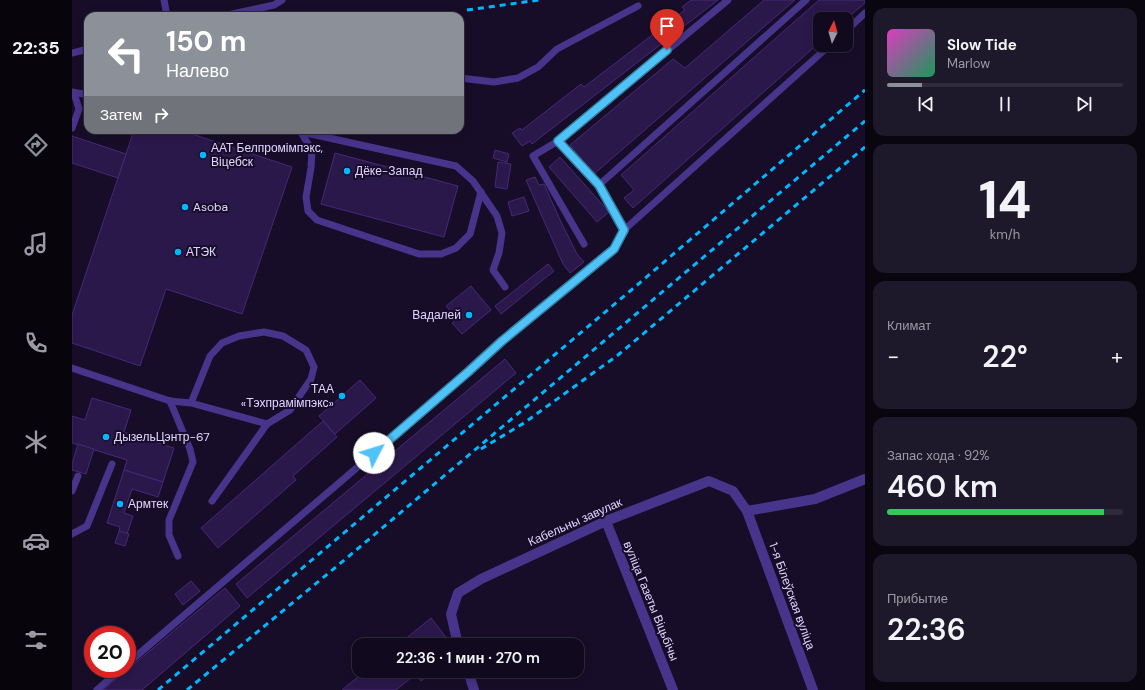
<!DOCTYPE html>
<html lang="ru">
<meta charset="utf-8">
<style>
body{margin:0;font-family:"DM Sans",sans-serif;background:#1e182b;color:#f1f3f6;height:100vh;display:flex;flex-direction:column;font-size:15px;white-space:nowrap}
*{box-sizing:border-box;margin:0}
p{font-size:13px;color:#9c9aa4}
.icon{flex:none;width:22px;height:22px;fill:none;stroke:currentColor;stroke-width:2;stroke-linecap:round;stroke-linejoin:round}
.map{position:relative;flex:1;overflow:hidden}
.drawer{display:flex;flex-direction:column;gap:8px;padding:8px;background:#090610;width:280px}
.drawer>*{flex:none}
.banner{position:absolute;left:12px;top:12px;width:380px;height:122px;border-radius:12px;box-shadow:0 2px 10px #0003,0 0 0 1px #302b3c;background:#8c9099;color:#fff;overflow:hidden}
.needle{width:26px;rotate:5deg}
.controls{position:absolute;left:741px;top:12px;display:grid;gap:8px}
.controls a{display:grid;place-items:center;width:40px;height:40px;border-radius:8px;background:#110a1e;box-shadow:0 2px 10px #0003,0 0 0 1px #302b3c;font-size:20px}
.speed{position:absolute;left:12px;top:626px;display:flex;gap:8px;font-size:20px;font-weight:700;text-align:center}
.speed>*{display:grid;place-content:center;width:52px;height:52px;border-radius:50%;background:#110a1e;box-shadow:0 2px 10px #0003,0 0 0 1px #302b3c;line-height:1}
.speed .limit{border:6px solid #d22;background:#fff;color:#111}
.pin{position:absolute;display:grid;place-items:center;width:34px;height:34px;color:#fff;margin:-41px -17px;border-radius:50% 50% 50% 0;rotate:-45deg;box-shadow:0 0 4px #0007}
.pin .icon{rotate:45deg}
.me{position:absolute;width:44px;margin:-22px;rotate:50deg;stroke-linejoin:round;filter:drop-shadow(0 0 3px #0008)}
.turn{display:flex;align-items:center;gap:14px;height:84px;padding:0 16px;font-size:18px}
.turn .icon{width:52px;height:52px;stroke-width:2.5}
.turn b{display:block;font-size:28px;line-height:34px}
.then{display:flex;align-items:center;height:38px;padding:0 16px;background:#0003;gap:8px;font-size:15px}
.big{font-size:30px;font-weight:600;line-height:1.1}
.drawer .card{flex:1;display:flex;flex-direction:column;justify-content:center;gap:6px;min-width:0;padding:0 14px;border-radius:12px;background:#1e182b}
.drawer .dial{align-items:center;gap:0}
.dial b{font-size:52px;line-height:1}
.song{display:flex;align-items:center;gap:12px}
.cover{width:48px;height:48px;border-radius:6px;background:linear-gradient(135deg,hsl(310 70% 55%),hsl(150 70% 35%))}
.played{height:4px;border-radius:2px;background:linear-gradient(90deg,#8c9099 15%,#302b3c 15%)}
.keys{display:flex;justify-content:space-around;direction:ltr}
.heat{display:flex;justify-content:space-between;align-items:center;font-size:22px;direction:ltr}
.charge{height:6px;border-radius:3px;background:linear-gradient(90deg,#34c759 92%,#302b3c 0)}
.trip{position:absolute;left:280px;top:638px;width:232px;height:40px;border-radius:12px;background:#110a1e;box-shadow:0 2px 10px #0003,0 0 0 1px #302b3c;font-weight:600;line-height:40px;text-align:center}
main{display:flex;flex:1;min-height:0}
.tabs{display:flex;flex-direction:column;width:72px;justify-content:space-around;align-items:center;background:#07040c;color:#9c9aa4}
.tabs .icon{width:28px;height:28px}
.tabs .active{color:#8c9099}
.tabs b{font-size:18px;color:#f1f3f6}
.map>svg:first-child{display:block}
.building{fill:#2b184b;stroke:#462879}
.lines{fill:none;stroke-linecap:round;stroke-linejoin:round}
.lane{stroke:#47348b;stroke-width:7}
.street{stroke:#47348b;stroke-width:10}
.rail{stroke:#01b8ff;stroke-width:3;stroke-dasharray:6 5;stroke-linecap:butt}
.route-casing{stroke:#337fa1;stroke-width:10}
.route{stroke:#4fc3f7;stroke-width:7}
.poi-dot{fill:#01b8ff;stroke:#170d28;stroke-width:1.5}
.labels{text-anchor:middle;stroke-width:4;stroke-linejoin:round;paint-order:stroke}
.poi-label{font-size:12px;fill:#e1d5ff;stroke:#170d28;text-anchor:start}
.street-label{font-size:12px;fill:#e1d5ff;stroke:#170d28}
</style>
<main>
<nav class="tabs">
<b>22:35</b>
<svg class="icon active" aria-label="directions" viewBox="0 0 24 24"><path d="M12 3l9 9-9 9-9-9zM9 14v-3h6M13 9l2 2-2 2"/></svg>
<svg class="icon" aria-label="music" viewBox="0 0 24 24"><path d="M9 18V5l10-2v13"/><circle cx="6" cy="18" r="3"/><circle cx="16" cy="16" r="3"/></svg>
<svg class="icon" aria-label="phone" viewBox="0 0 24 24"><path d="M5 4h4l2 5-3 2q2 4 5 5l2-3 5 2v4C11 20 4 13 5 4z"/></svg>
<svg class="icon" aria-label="climate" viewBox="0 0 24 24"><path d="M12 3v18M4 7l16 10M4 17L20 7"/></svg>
<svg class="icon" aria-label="car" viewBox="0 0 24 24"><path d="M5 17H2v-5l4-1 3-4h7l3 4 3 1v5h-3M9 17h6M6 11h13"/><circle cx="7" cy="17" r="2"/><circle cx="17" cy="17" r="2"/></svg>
<svg class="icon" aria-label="filters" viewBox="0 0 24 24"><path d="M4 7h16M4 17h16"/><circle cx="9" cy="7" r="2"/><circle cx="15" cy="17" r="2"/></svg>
</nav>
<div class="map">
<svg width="793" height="690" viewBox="0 0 793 690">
<rect width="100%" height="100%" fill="#170d28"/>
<g class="building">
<polygon points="619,0 646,0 460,144 458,141 450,146 440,133 448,128 450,130 509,84 512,87 613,10 610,7"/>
<polygon points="692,0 723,0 522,174 498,145 601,59 613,68"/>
<polygon points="747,0 793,0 793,3 774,19 748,19 748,42 561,208 552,198 562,190 549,175"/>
<polygon points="62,130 108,130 220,167 170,314 94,289 68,366 0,343 0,315"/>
<polygon points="0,136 54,154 46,178 0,163"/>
<polygon points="423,150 437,154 435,162 421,158"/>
<polygon points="263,153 386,186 372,237 249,204"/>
<polygon points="488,157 537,212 525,222 477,167"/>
<polygon points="426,162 439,164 435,189 423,187"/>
<polygon points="463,177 467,185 472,184 490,224 505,254 512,262 498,273 491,264 454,180"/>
<polygon points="452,197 457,211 440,216 436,202"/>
<polygon points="476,264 482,271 429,314 423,306"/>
<polygon points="399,286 419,310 390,334 380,323 385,319 374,306"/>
<polygon points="433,359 444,373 175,598 164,584"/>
<polygon points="288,380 304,398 263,434 247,416"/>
<polygon points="20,398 59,410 52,432 102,448 91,482 52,470 55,460 0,443 0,416 13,420"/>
<polygon points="251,421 265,437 221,476 224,480 146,548 129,528"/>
<polygon points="6,444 22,449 14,474 0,470 0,464"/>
<polygon points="52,470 91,482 86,497 60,489 52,513 61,516 55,534 47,531 48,527 35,523"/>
<polygon points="47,531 57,534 53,546 43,543"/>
<polygon points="119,581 128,591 111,605 103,594"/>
<polygon points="153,588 168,606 70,690 31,690"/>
<polygon points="359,618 380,645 326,645"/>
<polygon points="293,671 362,671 349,681 344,674 324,690 270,690"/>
</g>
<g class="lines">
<g class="lane">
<polyline points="92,0 95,16"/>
<polyline points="151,16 202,5 210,0"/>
<polyline points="774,31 793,13"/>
<polyline points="0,53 16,49"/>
<polyline points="388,78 422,82 446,78 466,67 485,49 566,6"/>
<polyline points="0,92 16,95"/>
<polyline points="0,128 7,109 2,93"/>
<polyline points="221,130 384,166 401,181 425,216 430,233 427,253 421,270 433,287"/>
<polyline points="228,131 240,150 239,168 234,197 236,211 245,220 347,254 369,254 384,248 398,234 409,192"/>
<polyline points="486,141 461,156 512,244"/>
<polyline points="527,185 486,141 656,0"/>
<polyline points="552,230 758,45"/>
<polyline points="0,368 98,401 119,403 138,356 150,343 167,336 192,332 211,336 234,350 242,367 239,379 218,410 195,424 119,403"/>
<polyline points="98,401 118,449 121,462 97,520 97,535 106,556"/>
<polyline points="0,491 6,476"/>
<polyline points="140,501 195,424"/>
<polyline points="0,534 15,526 40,464"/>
<polyline points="55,664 397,372 429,341 542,249 552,230 527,185 734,0"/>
<polyline points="25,690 49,669"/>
</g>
<g class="street">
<polyline points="675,511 743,499 793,479"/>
<polyline points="534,521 601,690"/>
<polyline points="386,645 379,614 386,593 409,579 534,521 637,481 661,491 675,511 741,690"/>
<polyline points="396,671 402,690"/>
</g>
<g class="rail">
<polyline points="395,10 467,0"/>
<polyline points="409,449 452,423 546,355 793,147"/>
<polyline points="86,690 564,286 793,90"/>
<polyline points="115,690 264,567 793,121"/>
</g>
</g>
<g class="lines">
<defs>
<polyline id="route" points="302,453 396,372 430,341 542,249 552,230 527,185 486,141 595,50"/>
</defs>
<use href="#route" class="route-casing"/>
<use href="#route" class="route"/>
</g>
<g class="poi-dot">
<circle cx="131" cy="155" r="4"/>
<circle cx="275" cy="171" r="4"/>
<circle cx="113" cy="207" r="4"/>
<circle cx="106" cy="252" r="4"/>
<circle cx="397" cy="315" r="4"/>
<circle cx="270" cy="396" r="4"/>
<circle cx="34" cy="437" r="4"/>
<circle cx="48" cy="504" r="4"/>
</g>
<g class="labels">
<g class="poi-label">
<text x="139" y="152">ААТ Белпромімпэкс,<tspan x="139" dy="14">Віцебск</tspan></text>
<text x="283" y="175">Дёке-Запад</text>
<text x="121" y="211">Asoba</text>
<text x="114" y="256">АТЭК</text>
<text x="389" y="319" text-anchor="end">Вадалей</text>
<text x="262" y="393" text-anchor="end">ТАА<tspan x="262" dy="14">«Тэхпрамімпэкс»</tspan></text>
<text x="42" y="441">ДызельЦэнтр-67</text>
<text x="56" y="508">Армтек</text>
</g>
<g class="street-label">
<text transform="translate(503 522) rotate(-24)" y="4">Кабельны завулак</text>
<text transform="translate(720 596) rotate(70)" y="4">1-я Білеўская вуліца</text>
<text transform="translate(579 601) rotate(68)" y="4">вуліца Газеты Віцьбічы</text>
</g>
</g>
</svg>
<div class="controls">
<a><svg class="needle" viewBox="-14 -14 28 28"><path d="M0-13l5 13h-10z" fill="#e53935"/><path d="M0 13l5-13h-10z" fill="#9c9aa4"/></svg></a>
</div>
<div class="speed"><div class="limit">20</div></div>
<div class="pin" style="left:595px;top:50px;background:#d93025"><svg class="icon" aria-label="arrive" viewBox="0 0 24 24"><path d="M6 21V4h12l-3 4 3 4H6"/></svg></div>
<svg class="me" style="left:302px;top:453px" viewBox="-20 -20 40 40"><circle r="19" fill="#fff"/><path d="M0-13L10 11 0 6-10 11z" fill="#4fc3f7"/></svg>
<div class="trip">22:36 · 1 мин · 270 m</div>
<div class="banner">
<div class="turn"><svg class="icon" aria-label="left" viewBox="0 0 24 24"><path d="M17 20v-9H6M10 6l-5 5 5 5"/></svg><div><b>150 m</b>Налево</div></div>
<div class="then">Затем<svg class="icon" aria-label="right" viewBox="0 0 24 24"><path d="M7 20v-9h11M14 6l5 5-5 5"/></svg></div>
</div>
</div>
<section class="drawer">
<div class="card">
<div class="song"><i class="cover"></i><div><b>Slow Tide</b><p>Marlow</p></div></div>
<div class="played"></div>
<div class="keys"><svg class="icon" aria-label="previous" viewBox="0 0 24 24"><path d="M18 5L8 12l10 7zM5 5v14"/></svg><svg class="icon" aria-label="pause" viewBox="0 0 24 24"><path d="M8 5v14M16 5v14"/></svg><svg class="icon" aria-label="next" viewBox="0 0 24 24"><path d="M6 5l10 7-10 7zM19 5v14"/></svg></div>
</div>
<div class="card dial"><b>14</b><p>km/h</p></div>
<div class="card"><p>Климат</p>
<div class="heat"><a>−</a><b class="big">22°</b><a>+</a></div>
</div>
<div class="card"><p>Запас хода · 92%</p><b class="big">460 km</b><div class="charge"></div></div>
<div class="card"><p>Прибытие</p><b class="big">22:36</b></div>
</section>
</main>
